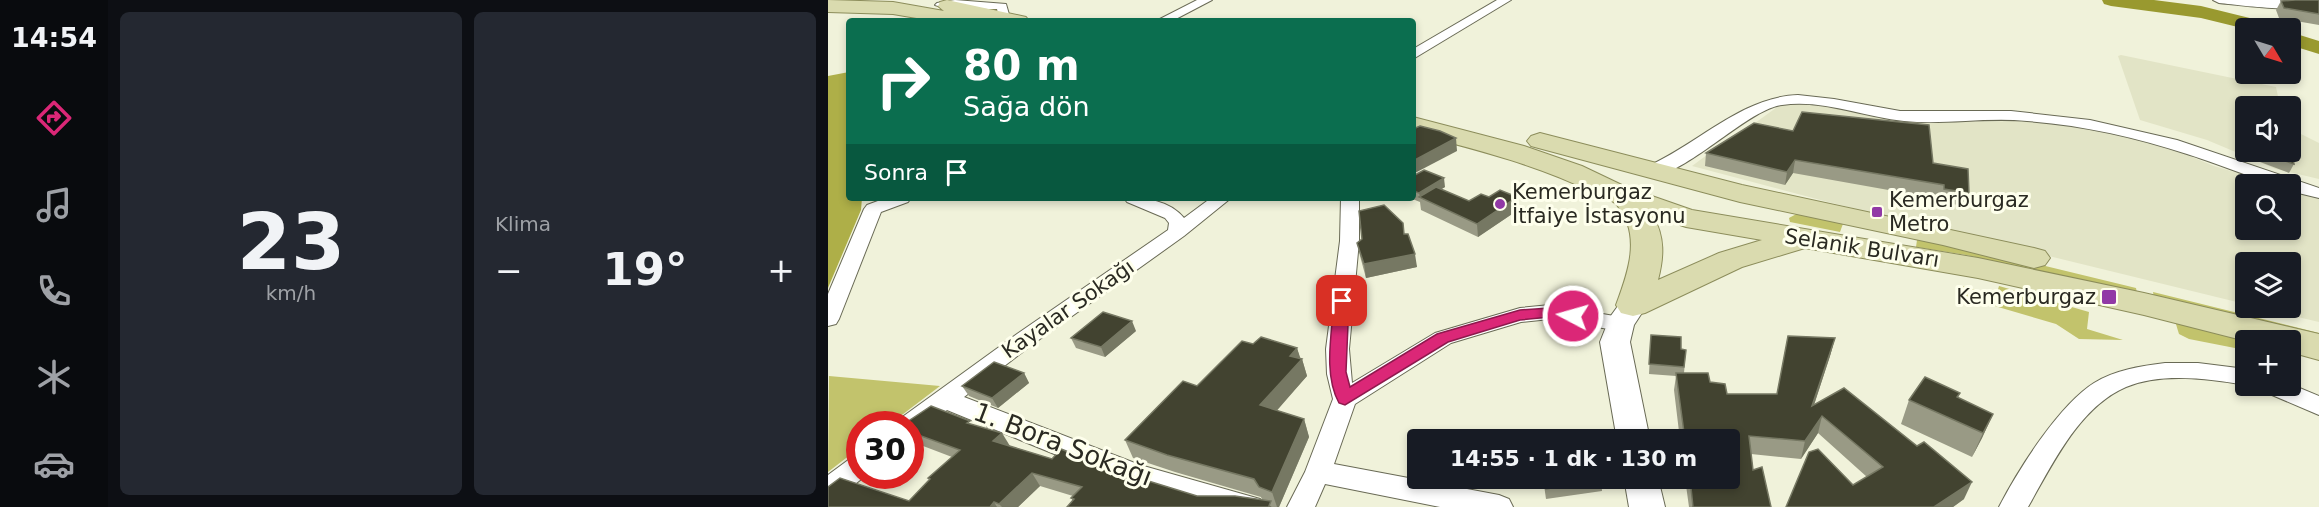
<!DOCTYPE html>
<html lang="tr">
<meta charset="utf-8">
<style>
body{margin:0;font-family:"DejaVu Sans",sans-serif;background:#242831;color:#f1f3f6;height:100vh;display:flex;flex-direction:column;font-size:22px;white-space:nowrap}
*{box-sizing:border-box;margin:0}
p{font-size:20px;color:#9ea1a6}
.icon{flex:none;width:33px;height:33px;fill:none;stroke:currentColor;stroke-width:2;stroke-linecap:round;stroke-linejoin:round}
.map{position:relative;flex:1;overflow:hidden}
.drawer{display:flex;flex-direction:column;gap:12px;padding:12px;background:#0d0f14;width:720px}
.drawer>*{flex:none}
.banner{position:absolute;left:18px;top:18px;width:570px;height:183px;border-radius:6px;box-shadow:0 3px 9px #0003;background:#0b6e4f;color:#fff;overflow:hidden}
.needle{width:39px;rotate:128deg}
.buttons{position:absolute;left:1407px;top:18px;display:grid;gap:12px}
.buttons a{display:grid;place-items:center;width:66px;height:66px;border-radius:6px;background:#171b24;box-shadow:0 3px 9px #0003;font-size:30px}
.speed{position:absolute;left:18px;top:411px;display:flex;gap:12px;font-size:30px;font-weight:700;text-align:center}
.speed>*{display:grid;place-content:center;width:78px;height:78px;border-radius:50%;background:#171b24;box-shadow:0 3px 9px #0003;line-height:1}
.speed .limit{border:9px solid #d22;background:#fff;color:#111}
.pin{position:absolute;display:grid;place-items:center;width:51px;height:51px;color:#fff;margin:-26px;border-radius:12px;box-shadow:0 3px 9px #0006}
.me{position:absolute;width:66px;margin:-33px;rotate:276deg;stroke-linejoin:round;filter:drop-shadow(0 0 4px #0008)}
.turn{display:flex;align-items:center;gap:21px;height:126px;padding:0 18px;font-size:27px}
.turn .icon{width:78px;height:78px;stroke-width:2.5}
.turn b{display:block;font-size:42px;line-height:51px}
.then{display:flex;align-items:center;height:57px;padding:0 18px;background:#0003;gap:12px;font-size:22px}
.big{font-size:45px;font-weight:600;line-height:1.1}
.drawer .tile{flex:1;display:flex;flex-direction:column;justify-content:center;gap:9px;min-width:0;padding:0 21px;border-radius:9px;background:#242831}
.drawer .dial{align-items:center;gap:0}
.dial b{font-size:78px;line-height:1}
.heat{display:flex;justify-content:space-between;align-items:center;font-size:33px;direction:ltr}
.drawer .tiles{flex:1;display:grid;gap:12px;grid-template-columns:repeat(2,1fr)}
.trip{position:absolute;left:579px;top:429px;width:333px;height:60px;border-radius:6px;background:#171b24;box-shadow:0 3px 9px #0003;font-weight:600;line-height:60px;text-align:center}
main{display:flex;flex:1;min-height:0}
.dock{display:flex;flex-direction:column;width:108px;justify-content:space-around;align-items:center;background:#090b0e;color:#9ea1a6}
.dock .icon{width:42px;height:42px}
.dock .on{color:#db2777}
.dock b{font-size:27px;color:#f1f3f6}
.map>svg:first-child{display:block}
.built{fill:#e2e4c6}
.green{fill:#c2c36c}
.forest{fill:#aeaf48}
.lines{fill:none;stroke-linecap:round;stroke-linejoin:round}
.river{fill:#99992f;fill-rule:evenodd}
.minor-casing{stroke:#696a55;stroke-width:2}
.tertiary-casing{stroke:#696a55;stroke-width:2}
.primary-casing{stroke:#8c8d5b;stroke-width:2}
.minor{fill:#fff;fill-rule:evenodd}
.tertiary{fill:#fff;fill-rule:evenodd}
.primary{fill:#dadbaf;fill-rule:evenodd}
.wall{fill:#999a85}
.shaded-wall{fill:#767863}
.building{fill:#424330;stroke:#767863;stroke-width:1.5}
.route{fill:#db2777;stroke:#8e194d;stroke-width:1.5}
.poi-dot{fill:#9139a6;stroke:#feffec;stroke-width:2}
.labels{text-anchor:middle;stroke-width:6;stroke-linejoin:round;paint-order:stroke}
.poi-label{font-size:21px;fill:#2a2a22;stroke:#feffec;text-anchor:start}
.street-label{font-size:21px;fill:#2a2a22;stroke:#feffec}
.near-street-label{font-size:26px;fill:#2a2a22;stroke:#feffec}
</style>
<main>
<nav class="dock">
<b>14:54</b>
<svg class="icon on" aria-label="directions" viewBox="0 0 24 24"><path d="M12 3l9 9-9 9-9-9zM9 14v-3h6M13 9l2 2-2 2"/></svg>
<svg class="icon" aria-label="music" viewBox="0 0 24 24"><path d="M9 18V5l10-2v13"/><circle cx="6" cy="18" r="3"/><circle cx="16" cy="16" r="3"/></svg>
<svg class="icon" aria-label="phone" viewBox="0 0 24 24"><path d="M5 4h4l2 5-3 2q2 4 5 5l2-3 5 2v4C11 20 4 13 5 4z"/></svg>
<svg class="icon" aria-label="climate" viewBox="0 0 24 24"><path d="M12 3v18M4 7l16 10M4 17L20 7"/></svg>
<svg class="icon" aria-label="car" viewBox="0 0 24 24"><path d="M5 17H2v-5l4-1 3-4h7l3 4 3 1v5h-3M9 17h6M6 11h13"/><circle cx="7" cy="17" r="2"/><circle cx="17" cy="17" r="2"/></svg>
</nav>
<section class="drawer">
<div class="tiles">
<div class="tile dial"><b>23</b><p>km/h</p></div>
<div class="tile"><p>Klima</p>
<div class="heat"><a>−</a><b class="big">19°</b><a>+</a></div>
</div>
</div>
</section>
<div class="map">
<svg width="1491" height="507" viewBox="0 0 1491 507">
<rect width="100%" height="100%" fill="#f0f2da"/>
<g class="built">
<polygon points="1293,55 1448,87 1452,106 1418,106 1418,152 1462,152 1463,129 1491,143 1491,179 1448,169 1379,140 1312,120 1290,56"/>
<polygon points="970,103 1085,119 1128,122 1197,121 1287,132 1330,143 1386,166 1447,184 1418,184 1418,230 1462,230 1463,189 1491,198 1491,322 1432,308 1462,308 1462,262 1418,262 1417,304 1000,202 864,166 891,146 931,129 927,123 952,105"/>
</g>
<g class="green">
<polygon points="972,212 1016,221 1012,232 962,222 961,218"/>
<polygon points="1036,226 1139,247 1308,288 1309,293 1138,255 1088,247 1089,240"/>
<polygon points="1134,286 1168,296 1171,286 1261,312 1259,329 1295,340 1251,339 1228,324 1136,297"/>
<polygon points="1325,292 1491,333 1491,339 1326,298"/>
<polygon points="1347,321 1418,340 1417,350 1361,339 1351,334"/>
<polygon points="1,376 112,386 62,424 32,424 31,448 0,472"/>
</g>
<polygon class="forest" points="21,72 21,198 34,198 33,210 0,288 0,76"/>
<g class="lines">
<g class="river">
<polygon points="1274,0 1326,0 1373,6 1446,24 1449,28 1418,29 1373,18 1283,6 1276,4"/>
<polygon points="1462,32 1491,41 1491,54 1462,45"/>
</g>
<defs>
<g id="minor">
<path d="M127,0L178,4L182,18L179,21H172L169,9C158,9 111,8 107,5L109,3Z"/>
<polygon points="369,0 384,0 344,21 328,21"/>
<polygon points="669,0 683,0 585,59 585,49"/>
<path d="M1385,0H1486L1488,3C1474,14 1411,5 1391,3Z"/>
<path d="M970,95L1006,99L1072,111H1183L1262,120L1349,140L1491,188V198L1462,191V184H1445C1416,175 1388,163 1359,154C1308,137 1253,125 1199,121C1158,117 1117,125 1076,121C1035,117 995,99 954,105C917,110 851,183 818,175L816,171L818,167C869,145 913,97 970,95Z"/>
<polygon points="58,198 83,198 80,202 53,212 11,319 8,324 0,326 0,294 36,209 39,205"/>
<path d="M296,198C318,198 341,200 356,218L383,198H403L356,236L205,344L136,397L312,465L432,499L436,507H375L344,498L258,467L119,410L91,432L82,434V424H70L73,418L189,334L340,230L341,223L337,218L299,202Z"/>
<polygon points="513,198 531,198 531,241 521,349 524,383 607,333 692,308 722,305 792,317 800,319 803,324 800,329 792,331 722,319 693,322 623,343 527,404 506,464 671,495 681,499 685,507 612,507 497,484 487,507 459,507 477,472 505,399 499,374 498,349 512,241"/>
<path d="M1337,363H1370L1418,369V385C1381,379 1334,372 1298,387C1251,407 1224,465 1200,507H1171C1190,470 1231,405 1266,383C1287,370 1313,366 1337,363Z"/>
<polygon points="1462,384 1491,396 1491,415 1437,392 1433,386"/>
<polygon points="32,455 32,476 37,476 10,498 0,501 0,475 23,458"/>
</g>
<g id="tertiary">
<polygon points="805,296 815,299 819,305 806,325 802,342 822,440 789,440 772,342 782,317 795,299"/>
<polygon points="796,478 830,478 837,507 801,507"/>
</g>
<g id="primary">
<polygon points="0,0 65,2 116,11 110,6 112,2 119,0 198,17 201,21 163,21 148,18 150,21 106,21 65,14 0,12"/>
<path d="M585,117L696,146L754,166L798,187L864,210L1150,258L1316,293L1491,334V360L1462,352V340L1418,341L1316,315L1150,278L977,248L914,267L817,313L805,316L793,313L788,305C800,273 814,235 789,205C784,199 771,196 764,192C707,164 646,149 585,133ZM825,216L858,227L934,240L891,253L830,280C836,257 837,237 825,216Z"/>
<polygon points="712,133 914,185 1206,248 1217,251 1222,258 1217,265 1206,268 1115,245 912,202 703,146 699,141 703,136"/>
</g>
</defs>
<use href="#minor" class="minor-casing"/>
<use href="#tertiary" class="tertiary-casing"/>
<use href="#primary" class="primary-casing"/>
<use href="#minor" class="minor"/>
<use href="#tertiary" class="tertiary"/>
<use href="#primary" class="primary"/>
</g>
<g class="wall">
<polygon points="1491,0 1491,25 1451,18 1448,10 1453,1"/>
<polygon points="1427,152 1462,152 1466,164 1461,173 1427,160"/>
<polygon points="878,153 1105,163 1141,193 1137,206 1111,202 1111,199 965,173 957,185 877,166"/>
<polygon points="585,176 617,187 613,189 641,201 661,197 689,197 690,210 650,237 593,210 592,202 582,198 585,198"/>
<polygon points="576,234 589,267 538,278 532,256 529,243"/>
<polygon points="308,331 277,357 248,348 243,338"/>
<polygon points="823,335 853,349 858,350 856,373 882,382 899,394 949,394 960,336 1007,338 1002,356 986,405 1136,499 1125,507 958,507 1025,485 1039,477 990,433 973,459 923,454 925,470 943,507 861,507 857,478 902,478 902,440 852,440 846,390 848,376 821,374"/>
<polygon points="425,344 469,348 472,359 474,359 479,376 448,410 476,419 481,437 451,507 239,507 245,501 243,498 245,496 212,486 190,507 0,507 81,501 101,480 100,478 124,457 82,441 82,424 145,425 182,446 224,459 265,464 369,496 434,500 433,497 347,472 305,458 297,440"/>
<polygon points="196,373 201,383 170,408 141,396 134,386"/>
<polygon points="1132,393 1130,398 1165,414 1154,438 1144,457 1073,424 1081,400"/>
<polygon points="715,478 773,478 774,491 718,499"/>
</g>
<g class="shaded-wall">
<polygon points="628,138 629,151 585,174 585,161"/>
<polygon points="967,160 965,173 957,185 959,172"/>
<polygon points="616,178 617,187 596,200 592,197 591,193"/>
<polygon points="689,197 690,210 650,237 649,224"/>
<polygon points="587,254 589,267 538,278 536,264"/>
<polygon points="304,321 308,331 277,357 273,347"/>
<polygon points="1007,338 1002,356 980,423 984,406"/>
<polygon points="469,348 473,360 474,359 479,376 438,423 432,405 462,356"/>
<polygon points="196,373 201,383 170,408 164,398"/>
<polygon points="1165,414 1154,438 1144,457 1155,433"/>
<polygon points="994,416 990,433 973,459 977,441"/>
<polygon points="476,419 481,437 451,507 449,507 444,492"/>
<polygon points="174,433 182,446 165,441"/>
<polygon points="204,473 212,486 190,507 174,507 171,504"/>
<polygon points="1144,482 1136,499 1125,507 1106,507"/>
<polygon points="166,502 169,507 162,507"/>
</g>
<g class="building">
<polygon points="1467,0 1491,0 1491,14 1456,8 1453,1"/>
<polygon points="974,112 1101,125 1105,163 1140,169 1141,193 1116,189 1116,185 967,160 959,172 878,153 926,123 965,131"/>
<polygon points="592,126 612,131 628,138 585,161 585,129"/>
<polygon points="1462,143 1466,164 1432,152 1462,152"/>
<polygon points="596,170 616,178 591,193 585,191 585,176"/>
<polygon points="608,187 641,201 653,194 661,197 672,190 689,197 649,224 591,197"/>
<polygon points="556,205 575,223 576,234 580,234 587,254 536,264 529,243 534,239 531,211"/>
<polygon points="275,312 304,321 273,347 243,338"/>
<polygon points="823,335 853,337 853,349 858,350 856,367 821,364"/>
<polygon points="960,336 1007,338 984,406 1016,388 1089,446 1096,442 1144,482 1106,507 958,507 981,452 990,449 1025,485 1055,467 994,416 977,441 921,436 925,470 934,467 943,507 865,507 862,478 902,478 902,440 857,440 848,373 880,373 882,382 897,384 899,394 949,394"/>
<polygon points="433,337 469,348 462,356 474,359 432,405 476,419 444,492 431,487 426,479 339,455 297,440 355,381 369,386 414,341 425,344"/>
<polygon points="166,362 196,373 164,398 134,386"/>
<polygon points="1097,377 1132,393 1129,397 1165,414 1155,433 1081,400"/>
<polygon points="103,406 142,421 139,423 174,433 165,441 224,459 233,449 263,461 262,463 369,496 407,496 443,501 441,506 443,507 239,507 246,499 243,498 254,487 204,473 171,504 166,502 162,507 0,507 0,487 12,478 81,501 102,479 100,478 132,450 82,432 82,424 76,424"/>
<polygon points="716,478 773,478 774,481 718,489"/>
</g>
<path class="route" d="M514,296L521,301L518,372L522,387L609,334L692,310L722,308L750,313L752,316L745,321L722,317L692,320L620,342L517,405L511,403C495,374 504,333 506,301Z"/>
<g class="poi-dot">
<circle cx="672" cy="204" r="6"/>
<rect x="1043" y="206" width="12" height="12" rx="3"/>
<rect x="1273" y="289" width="16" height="16" rx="3"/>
</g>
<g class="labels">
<g class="poi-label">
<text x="684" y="199">Kemerburgaz<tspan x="684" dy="24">İtfaiye İstasyonu</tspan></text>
<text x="1061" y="207">Kemerburgaz<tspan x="1061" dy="24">Metro</tspan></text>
<text x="1268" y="304" text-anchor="end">Kemerburgaz</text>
</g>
<g class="street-label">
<text transform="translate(1034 248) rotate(9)" y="7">Selanik Bulvarı</text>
<text transform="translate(240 309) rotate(-35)" y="7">Kayalar Sokağı</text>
</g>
<g class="near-street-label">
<text transform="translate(235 444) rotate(21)" y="9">1. Bora Sokağı</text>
</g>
</g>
</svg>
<div class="buttons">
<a><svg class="needle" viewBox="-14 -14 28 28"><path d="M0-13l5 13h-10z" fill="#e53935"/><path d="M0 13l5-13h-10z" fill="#9ea1a6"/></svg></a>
<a><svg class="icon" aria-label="sound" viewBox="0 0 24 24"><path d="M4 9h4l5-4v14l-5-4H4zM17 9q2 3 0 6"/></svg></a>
<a><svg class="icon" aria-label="search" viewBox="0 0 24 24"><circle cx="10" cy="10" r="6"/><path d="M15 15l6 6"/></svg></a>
<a><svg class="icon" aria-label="layers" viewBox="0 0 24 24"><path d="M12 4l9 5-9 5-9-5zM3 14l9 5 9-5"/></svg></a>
<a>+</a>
</div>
<div class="speed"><div class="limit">30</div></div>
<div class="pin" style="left:514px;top:301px;background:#d93025"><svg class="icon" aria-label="arrive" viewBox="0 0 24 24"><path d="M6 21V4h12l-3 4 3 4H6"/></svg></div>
<svg class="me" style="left:745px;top:316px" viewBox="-20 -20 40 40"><circle r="17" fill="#db2777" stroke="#fff" stroke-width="3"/><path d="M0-11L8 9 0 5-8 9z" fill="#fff"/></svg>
<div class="trip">14:55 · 1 dk · 130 m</div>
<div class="banner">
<div class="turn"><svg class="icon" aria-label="right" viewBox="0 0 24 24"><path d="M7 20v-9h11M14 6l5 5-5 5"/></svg><div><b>80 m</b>Sağa dön</div></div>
<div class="then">Sonra<svg class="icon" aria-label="arrive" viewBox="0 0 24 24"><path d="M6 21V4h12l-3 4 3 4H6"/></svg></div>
</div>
</div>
</main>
